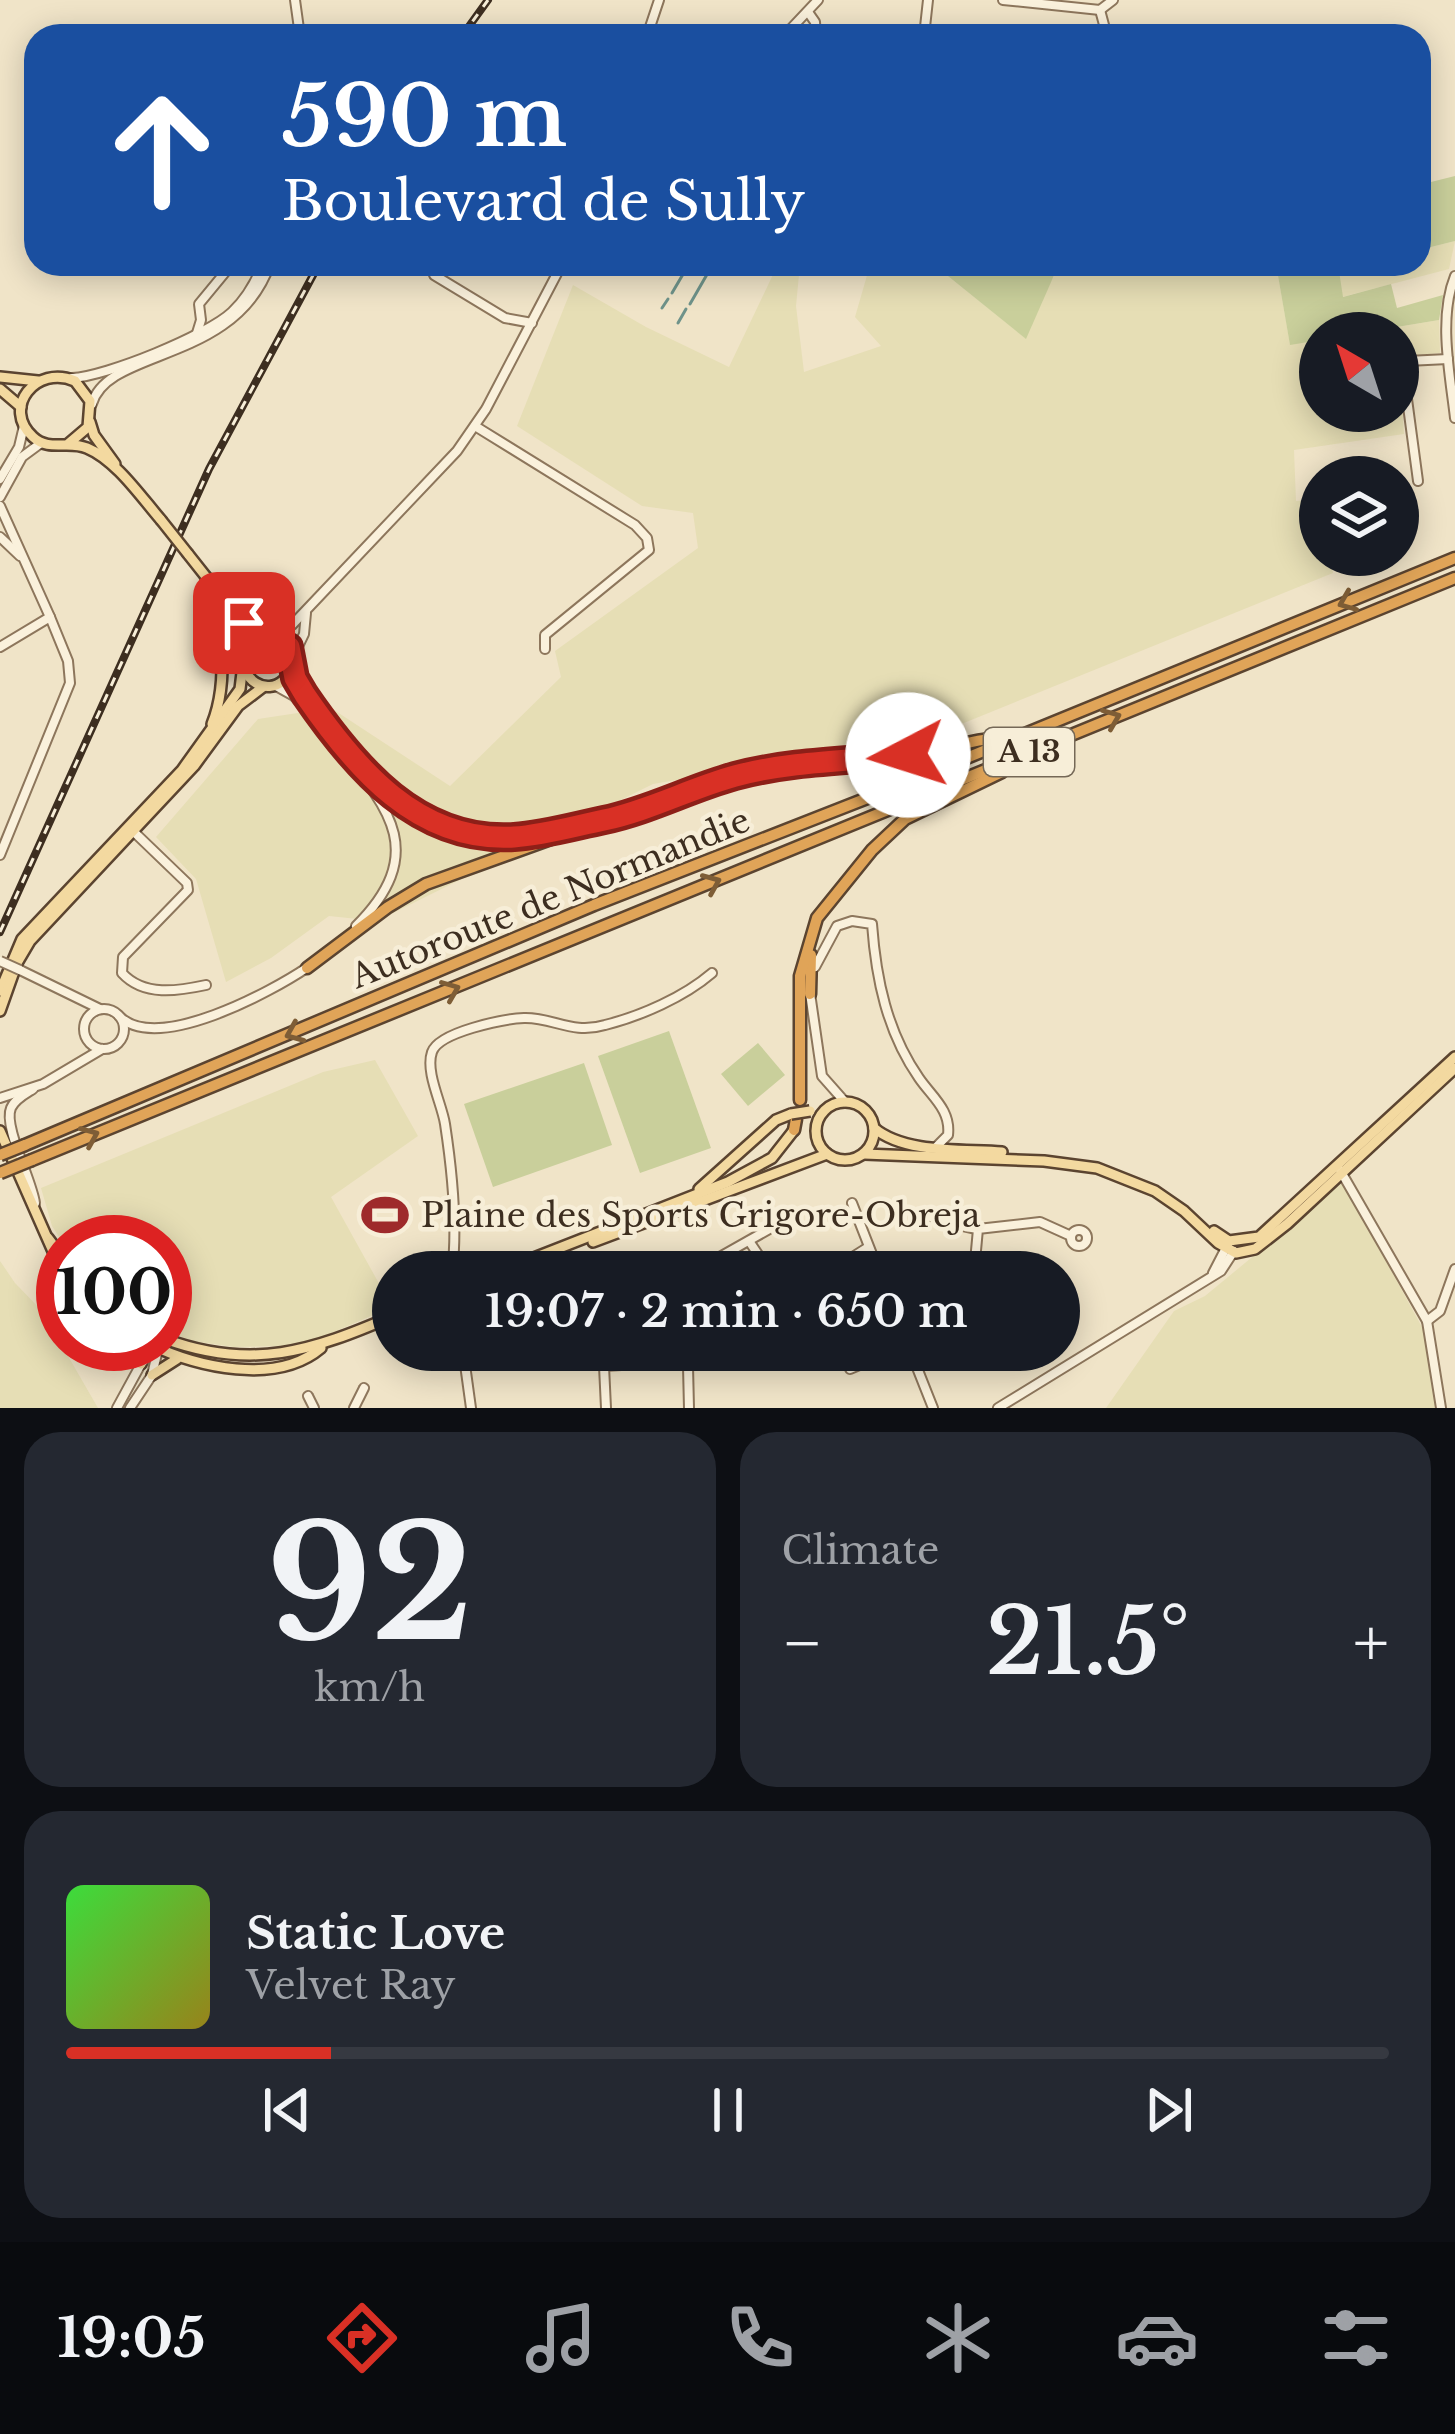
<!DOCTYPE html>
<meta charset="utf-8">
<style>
body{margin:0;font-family:"Libre Baskerville",serif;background:#242831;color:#f1f3f6;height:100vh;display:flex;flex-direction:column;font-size:45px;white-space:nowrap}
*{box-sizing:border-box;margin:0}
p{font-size:39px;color:#9ea1a6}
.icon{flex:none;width:66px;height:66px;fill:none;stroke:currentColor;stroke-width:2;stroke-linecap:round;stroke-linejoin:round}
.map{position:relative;height:1408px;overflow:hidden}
.drawer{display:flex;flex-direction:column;gap:24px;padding:24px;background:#0d0f14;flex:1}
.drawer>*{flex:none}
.hud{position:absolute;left:24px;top:24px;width:1407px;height:252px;border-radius:36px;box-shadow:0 6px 30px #0003;background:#1a4fa0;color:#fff;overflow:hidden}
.needle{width:78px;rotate:321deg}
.controls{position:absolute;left:1299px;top:312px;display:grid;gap:24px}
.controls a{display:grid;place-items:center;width:120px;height:120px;border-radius:50%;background:#171b24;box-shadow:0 6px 30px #0003;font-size:60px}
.speed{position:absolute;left:36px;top:1215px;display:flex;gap:24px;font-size:60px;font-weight:700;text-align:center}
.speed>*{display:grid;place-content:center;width:156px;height:156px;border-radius:50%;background:#171b24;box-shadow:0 6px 30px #0003;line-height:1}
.speed .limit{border:18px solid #d22;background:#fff;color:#111}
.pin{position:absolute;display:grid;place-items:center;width:102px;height:102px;color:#fff;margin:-51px;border-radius:24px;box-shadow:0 6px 18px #0006}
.me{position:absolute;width:132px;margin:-66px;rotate:265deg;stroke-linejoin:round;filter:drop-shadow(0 0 9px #0008)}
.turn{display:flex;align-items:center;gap:42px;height:252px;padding:0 60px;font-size:54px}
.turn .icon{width:156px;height:156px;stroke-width:2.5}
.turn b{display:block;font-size:84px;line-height:102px}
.big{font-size:90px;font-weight:600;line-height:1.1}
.drawer .widget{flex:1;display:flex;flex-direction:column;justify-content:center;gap:18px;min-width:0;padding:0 42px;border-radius:36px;background:#242831}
.drawer .dial{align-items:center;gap:0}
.dial b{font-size:156px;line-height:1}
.song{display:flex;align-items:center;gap:36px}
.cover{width:144px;height:144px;border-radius:18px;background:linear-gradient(135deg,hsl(120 70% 55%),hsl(50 70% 35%))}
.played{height:12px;border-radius:6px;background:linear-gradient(90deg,#d93025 20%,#363941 20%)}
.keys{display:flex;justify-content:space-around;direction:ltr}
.heat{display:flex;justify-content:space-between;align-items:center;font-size:66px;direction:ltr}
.drawer .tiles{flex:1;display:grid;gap:24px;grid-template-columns:1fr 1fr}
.widget:last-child{grid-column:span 2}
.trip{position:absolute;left:372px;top:1251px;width:708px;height:120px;border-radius:60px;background:#171b24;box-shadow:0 6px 30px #0003;font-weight:600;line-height:120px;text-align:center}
.menu{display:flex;height:192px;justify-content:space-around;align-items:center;background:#090b0e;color:#9ea1a6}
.menu .icon{width:84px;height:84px}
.menu .on{color:#d93025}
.menu b{font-size:54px;color:#f1f3f6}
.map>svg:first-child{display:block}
.farmland{fill:#e6deb5}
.green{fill:#c9cf9b}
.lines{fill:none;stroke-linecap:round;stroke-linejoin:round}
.stream{stroke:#6f938a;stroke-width:3}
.minor-casing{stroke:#8d765c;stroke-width:12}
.major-casing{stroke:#5b4430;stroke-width:14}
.highway-casing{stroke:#5b4430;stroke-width:15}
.minor{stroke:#faf1dc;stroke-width:8}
.major{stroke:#f3d9a0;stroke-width:9}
.highway{stroke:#e0a458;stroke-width:10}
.rail-casing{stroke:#3d2e20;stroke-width:8}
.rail{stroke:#f7eed8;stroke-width:3;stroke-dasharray:9;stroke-linecap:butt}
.minor-bridge-casing{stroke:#8d765c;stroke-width:12;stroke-linecap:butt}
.major-bridge-casing{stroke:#5b4430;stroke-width:14;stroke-linecap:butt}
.highway-bridge-casing{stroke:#5b4430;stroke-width:15;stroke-linecap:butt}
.minor-bridge{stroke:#faf1dc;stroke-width:8}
.major-bridge{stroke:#f3d9a0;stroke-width:9}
.highway-bridge{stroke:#e0a458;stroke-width:10}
.oneway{stroke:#7e5d36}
.route-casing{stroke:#8d1f18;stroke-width:30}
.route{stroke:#d93025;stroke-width:21}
.labels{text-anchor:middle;stroke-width:9;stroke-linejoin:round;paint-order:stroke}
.shield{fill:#f7eed8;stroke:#756857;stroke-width:3}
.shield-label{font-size:30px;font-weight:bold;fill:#3d2e20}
.street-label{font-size:33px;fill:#3d2e20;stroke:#f7eed8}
.poi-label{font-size:33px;fill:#3d2e20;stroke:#f7eed8;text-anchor:start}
</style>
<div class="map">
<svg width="1455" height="1408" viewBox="0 0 1455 1408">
<rect width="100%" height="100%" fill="#f0e4c8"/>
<g class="farmland">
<polygon points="1455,241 1449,269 1342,297 1338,271 1366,264 1419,264 1419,250"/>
<polygon points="778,264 800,264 796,306 804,372 881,346 855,317 868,272 859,264 933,264 1025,338 1044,292 1062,264 1276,264 1290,344 1320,340 1320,411 1398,411 1398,333 1361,333 1439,320 1440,353 1399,357 1404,434 1294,450 1296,501 1319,499 1320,555 1330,555 1333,573 927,738 653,784 377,921 329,916 271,958 226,982 196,879 156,837 258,719 331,708 450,786 561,677 555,651 698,548 693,513 642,506 517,426 573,285 646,327 729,367"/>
<polygon points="375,1060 418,1136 331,1197 392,1307 315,1340 283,1346 234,1347 192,1341 165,1330 165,1242 63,1243 52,1226 41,1188 323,1072"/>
<polygon points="1343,1182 1423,1329 1436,1408 1106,1408 1174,1311 1205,1296"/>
<polygon points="0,1261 15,1283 42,1311 98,1408 0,1408"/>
</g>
<g class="green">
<polygon points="1455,176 1455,241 1419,250 1419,185"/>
<polygon points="933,264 1059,264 1026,339"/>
<polygon points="1276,264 1366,264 1339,271 1343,297 1391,284 1397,308 1443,295 1439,320 1361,333 1320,333 1320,340 1290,345"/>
<polygon points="669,1031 711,1148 640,1173 598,1056"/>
<polygon points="758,1043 785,1075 748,1106 721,1074"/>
<polygon points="584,1063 612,1145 493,1187 464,1104"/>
</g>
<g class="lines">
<g class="stream">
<polyline points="672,293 689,264"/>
<polyline points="690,304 713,264"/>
<polyline points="662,308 668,299"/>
<polyline points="678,323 686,309"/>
</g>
<defs>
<g id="minor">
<polyline points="295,0 300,36"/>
<polyline points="1003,0 1100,10"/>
<polyline points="1100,10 1107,36"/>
<polyline points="1100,10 1113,0"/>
<polyline points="808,12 815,22 816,36"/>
<polyline points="647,36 659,0"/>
<polyline points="784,36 818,0"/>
<polyline points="924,36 928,0"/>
<polyline points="431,264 434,275 505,318 532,323"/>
<path d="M1455,276C1438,318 1450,374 1455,418"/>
<polyline points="197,333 201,320 199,304 232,264"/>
<path d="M72,378C105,377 208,335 232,312C246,299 256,281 263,264"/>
<path d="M92,404C107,348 235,364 270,264"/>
<polyline points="475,426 635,525 647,538 649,550 545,635 545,649"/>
<polyline points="0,479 19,447 24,426"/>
<polyline points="1418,481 1403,369 1407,361 1448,359"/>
<polyline points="0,497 22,457 41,443"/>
<polyline points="0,506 50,617 0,647"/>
<polyline points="0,537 20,556"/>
<polyline points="274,638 292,625 457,451 486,409 562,264"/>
<polyline points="293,657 304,634 306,613"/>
<polyline points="276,686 294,696 316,719"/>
<path d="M329,735C384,803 433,849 356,926"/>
<path d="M134,832L187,883L188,890L123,957L122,973C144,997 178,991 206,985"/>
<polyline points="0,855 70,683 68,661 50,617"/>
<path d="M815,967L837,926L852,921L872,924C876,979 887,1032 919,1078C932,1097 951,1110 948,1135L936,1147"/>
<polyline points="20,970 100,1009"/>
<polyline points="810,993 822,1076 845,1102"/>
<circle cx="104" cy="1029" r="20"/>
<path d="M119,1016C157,1054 271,992 308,967"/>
<path d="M33,1089C25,1094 15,1099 11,1108C3,1126 32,1180 35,1203"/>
<polyline points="0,1098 43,1084 102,1049"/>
<polyline points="1340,1170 1427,1321 1441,1408"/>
<polyline points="852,1203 879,1272"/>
<path d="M914,1214C937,1216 954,1226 978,1229"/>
<circle cx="1079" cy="1238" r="8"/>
<polyline points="749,1241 770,1272"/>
<polyline points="702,1267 787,1219"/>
<path d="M452,1272C458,1226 452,1170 445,1124C442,1104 425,1072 432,1052C439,1032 503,1019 524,1018C553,1017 572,1035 605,1025C641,1016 684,997 712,973"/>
<polyline points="653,1272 658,1269"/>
<polyline points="829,1272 867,1248"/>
<polyline points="974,1272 978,1229 1040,1222 1071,1236"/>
<polyline points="1213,1273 1228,1244"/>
<polyline points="1427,1321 1440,1311 1455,1269"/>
<polyline points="463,1350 471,1408"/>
<polyline points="601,1350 604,1366 674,1362 688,1366 715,1350"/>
<polyline points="910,1350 933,1408"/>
<polyline points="604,1366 606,1408"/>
<polyline points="688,1366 689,1408"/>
<polyline points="850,1369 895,1350"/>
<polyline points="308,1396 314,1408"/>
<polyline points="117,1408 141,1364 157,1348"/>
<polyline points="130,1408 152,1375 159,1345"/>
<polyline points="354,1408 364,1388"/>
<polyline points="998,1408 1221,1271 1234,1251"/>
</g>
<g id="major">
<polyline points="0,377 38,381"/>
<polyline points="0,389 21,407"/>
<polyline points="90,422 94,435 115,464"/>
<path d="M68,444L88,427L90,401L75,381C36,364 1,408 33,437C49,452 68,440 87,448C116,460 141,497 161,520"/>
<polyline points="188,554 226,602"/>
<path d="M206,577C221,621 230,679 212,724"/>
<polyline points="237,615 265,637"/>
<path d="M244,669C256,694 284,692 293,665L289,647C275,634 259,634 247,650"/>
<polyline points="0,991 22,939 182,770 240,689 245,648 225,602"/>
<polyline points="0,1011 17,963 30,941 194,766 238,706 263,687"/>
<circle cx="845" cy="1131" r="29"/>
<path d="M874,1128C905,1154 964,1149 1002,1152"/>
<polyline points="0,1131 63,1274"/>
<polyline points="864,1154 1044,1161 1097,1168 1155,1191 1184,1211 1218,1243 1236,1253 1255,1249 1287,1224 1455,1068"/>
<polyline points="699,1189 776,1120 791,1114"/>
<polyline points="1214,1231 1229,1241 1259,1237 1455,1057"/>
<polyline points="48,1238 63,1258"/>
<polyline points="593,1242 827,1154"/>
<polyline points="498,1272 728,1182 772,1158 794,1130"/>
<path d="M165,1339C252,1371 312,1351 393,1316"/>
<polyline points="134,1344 141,1364"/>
<path d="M149,1344C197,1367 276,1386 321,1348"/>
<polyline points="152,1375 177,1359"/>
</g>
<g id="highway">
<path d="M293,668C300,699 329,727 349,751C475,899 579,820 732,777C795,759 860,762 923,753C951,749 976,737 1004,739"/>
<polyline points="307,968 388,907 426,884 565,834"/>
<polyline points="810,994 811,955"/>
<polyline points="800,1100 800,976 817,918 872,850 905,819 1002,772 1007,761"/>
<polyline points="794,1130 796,1119"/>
<polyline points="25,1145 594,905 893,788 1455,558"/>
<polyline points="32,1160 1455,578"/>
</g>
</defs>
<use href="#minor" class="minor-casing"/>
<use href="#major" class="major-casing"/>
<use href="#highway" class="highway-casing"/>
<use href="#minor" class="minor"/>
<use href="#major" class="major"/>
<use href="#highway" class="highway"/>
<defs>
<g id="rail">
<polyline points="462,36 488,0"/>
<polyline points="0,932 209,469 319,264"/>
</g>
</defs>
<use href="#rail" class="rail-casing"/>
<use href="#rail" class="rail"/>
<defs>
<polyline id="minor-bridge" points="0,961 20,970"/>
<g id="major-bridge">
<polyline points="161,520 188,554"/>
<polyline points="791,1114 810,1111"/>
</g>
<g id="highway-bridge">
<polyline points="0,1155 25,1145"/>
<polyline points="0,1173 32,1160"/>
</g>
</defs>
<use href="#minor-bridge" class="minor-bridge-casing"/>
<use href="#major-bridge" class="major-bridge-casing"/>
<use href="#highway-bridge" class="highway-bridge-casing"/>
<use href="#minor-bridge" class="minor-bridge"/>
<use href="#major-bridge" class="major-bridge"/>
<use href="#highway-bridge" class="highway-bridge"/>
</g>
<defs><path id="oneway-chevron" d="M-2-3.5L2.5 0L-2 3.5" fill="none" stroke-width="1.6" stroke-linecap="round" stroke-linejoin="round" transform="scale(3)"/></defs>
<g class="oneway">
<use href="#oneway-chevron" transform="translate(1347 602) rotate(158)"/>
<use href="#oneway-chevron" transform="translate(1112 718) rotate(-22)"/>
<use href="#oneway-chevron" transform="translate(712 883) rotate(-23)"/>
<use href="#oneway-chevron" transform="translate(451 990) rotate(-22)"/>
<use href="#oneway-chevron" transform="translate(294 1033) rotate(157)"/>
<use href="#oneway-chevron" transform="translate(90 1136) rotate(-23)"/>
</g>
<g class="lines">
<defs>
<path id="route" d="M244,623L289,647L295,678L305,695C355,768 418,843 514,837C544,835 575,826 604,820C648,811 691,788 735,776C791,761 850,761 908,755"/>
</defs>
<use href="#route" class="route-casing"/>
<use href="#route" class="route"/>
</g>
<defs>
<symbol id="stadium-bare" viewBox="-9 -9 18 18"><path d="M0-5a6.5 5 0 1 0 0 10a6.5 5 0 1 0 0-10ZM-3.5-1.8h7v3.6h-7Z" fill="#9e2a2b" stroke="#f7eed8" stroke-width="2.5" paint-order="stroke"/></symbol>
</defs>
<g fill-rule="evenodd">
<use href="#stadium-bare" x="352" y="1182" width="66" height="66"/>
</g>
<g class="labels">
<rect class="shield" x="984" y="728" width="90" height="48" rx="9"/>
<g class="shield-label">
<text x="1029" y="762">A 13</text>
</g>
<g class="street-label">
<text transform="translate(550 898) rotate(-22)" y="12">Autoroute de Normandie</text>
</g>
<g class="poi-label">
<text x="421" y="1227">Plaine des Sports Grigore-Obreja</text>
</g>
</g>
</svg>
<div class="controls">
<a><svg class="needle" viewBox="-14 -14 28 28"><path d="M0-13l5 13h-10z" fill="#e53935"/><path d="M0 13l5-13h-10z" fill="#9ea1a6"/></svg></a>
<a><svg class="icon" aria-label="layers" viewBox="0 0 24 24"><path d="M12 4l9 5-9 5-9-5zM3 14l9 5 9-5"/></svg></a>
</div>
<div class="speed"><div class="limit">100</div></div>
<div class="pin" style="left:244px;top:623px;background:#d93025"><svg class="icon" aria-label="arrive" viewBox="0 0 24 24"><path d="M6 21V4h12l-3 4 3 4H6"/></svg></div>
<svg class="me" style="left:908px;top:755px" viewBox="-20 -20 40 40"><circle r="19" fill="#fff"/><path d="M0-13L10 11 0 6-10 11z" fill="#d93025"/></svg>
<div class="trip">19:07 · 2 min · 650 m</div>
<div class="hud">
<div class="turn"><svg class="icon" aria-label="ahead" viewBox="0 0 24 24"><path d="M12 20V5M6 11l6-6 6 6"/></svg><div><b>590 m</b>Boulevard de Sully</div></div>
</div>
</div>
<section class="drawer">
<div class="tiles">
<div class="widget dial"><b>92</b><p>km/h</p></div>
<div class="widget"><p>Climate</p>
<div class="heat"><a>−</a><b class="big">21.5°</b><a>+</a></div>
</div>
<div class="widget">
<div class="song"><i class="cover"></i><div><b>Static Love</b><p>Velvet Ray</p></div></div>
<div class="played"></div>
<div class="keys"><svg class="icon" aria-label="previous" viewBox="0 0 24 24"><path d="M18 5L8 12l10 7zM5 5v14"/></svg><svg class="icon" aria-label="pause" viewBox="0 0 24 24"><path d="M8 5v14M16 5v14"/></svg><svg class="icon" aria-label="next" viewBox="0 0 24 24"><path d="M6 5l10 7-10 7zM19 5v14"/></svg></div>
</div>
</div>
</section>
<nav class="menu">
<b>19:05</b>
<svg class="icon on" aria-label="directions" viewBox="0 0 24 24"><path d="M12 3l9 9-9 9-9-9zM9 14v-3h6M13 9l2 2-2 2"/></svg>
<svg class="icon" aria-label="music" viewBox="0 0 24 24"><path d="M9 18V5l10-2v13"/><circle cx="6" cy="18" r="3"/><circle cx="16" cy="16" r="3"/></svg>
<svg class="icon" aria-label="phone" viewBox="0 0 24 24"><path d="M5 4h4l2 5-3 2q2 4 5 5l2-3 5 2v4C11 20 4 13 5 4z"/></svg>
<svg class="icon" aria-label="climate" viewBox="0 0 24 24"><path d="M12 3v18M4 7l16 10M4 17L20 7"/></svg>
<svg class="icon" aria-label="car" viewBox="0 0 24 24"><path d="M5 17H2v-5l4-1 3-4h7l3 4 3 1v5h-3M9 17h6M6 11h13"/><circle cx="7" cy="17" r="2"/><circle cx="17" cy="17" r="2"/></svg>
<svg class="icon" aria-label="filters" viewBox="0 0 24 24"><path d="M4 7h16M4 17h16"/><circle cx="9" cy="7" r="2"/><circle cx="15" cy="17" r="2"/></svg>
</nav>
